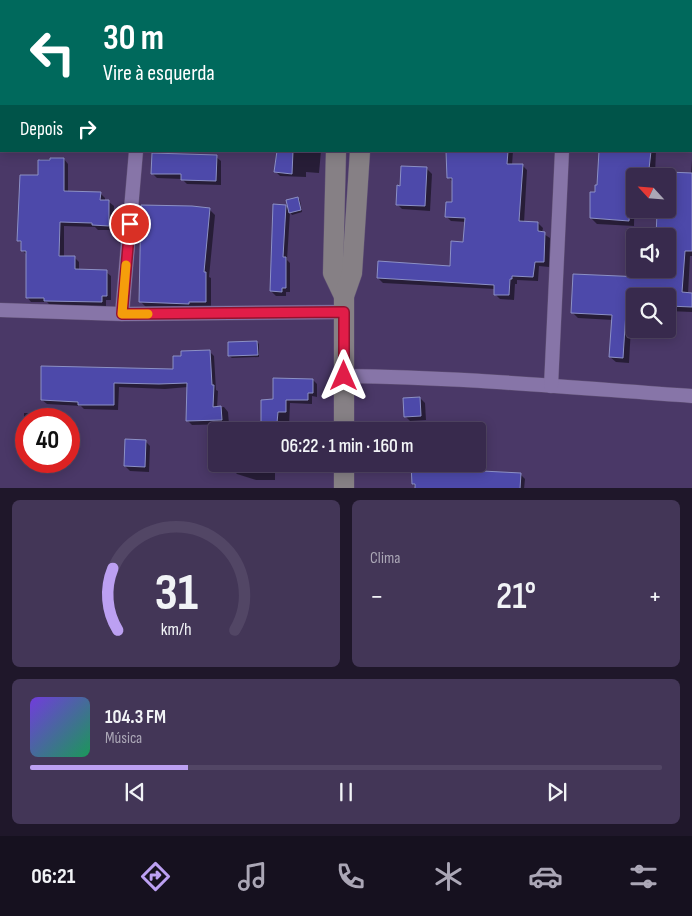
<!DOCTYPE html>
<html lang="pt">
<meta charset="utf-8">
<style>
body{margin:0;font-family:"Sofia Sans Condensed",sans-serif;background:#433657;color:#f1f3f6;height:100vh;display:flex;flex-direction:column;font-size:19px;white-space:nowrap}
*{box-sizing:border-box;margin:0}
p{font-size:16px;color:#aba7b6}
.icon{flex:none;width:28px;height:28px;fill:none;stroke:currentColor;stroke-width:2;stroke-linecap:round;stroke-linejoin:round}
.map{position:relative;height:488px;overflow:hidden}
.details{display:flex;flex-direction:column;gap:12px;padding:12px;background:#1f172a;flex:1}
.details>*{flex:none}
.guide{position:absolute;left:0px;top:0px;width:692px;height:152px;box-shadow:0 2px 12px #0003,0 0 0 1px #524665;background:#00695c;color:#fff;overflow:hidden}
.needle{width:32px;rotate:296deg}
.tools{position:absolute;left:626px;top:168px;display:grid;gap:10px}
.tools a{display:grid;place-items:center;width:50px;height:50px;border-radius:5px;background:#382a4d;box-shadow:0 2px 12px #0003,0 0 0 1px #524665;font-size:25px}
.speed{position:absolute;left:15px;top:408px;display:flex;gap:10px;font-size:25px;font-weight:700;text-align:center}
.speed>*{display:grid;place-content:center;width:65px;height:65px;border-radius:50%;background:#382a4d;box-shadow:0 2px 12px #0003,0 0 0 1px #524665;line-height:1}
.speed .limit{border:8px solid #d22;background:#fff;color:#111}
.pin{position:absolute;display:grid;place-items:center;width:42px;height:42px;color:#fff;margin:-21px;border:2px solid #fff;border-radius:50%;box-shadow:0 1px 5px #0007}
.me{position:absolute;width:55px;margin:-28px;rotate:0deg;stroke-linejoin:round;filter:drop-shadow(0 0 4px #0008)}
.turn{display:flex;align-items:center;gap:18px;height:105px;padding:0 20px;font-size:22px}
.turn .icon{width:65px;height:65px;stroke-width:2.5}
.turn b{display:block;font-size:35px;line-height:42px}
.then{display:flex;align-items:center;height:48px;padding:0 20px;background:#0003;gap:10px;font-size:19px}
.big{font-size:38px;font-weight:600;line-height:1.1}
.details .widget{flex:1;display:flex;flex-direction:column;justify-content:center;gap:8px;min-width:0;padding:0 18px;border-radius:8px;background:#433657}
.details .dial{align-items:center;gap:0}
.dial svg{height:130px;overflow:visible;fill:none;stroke:#524665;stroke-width:7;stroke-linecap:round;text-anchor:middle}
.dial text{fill:#f1f3f6;stroke:none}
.song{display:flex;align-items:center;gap:15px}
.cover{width:60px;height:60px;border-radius:8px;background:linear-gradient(135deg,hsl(260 70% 55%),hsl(150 70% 35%))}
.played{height:5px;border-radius:2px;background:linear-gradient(90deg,#bca0f2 25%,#524665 25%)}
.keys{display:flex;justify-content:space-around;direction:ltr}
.heat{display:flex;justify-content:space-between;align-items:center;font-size:28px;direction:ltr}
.details .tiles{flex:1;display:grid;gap:12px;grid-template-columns:1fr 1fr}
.widget:last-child{grid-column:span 2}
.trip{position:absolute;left:208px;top:422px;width:278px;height:50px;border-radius:5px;background:#382a4d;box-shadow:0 2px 12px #0003,0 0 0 1px #524665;font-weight:600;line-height:50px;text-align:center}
.tabs{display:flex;height:80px;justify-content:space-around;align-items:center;background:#16111f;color:#aba7b6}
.tabs .icon{width:35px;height:35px}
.tabs .on{color:#bca0f2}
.tabs b{font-size:22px;color:#f1f3f6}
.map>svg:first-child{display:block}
.shadow{fill:#0007}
.building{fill:#4d49aa;stroke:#8c90c5}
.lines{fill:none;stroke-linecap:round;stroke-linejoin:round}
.street-casing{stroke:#605175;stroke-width:15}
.secondary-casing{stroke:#605175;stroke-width:21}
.street{stroke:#8775a8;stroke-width:14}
.secondary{stroke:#868085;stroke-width:20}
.route-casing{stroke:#92132f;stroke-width:12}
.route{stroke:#e11d48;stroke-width:9}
.slow{stroke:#f59e0b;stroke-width:9}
</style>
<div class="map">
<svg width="692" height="489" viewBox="0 0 692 489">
<rect width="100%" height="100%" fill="#4a3867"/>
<g class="shadow">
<polygon points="44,0 102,0 44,1"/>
<rect x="242" y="0" width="37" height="1"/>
<polygon points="455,0 490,0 455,1"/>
<rect x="691" y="59" width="1" height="90"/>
<polygon points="277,151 321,151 319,173 306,172 306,177 280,176 276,172"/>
<polygon points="447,151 513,151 512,165 522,165 527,170 524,223 538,223 543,228 542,233 550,238 549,267 539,266 538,281 517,280 517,284 515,284 514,300 500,299 495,294 495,289 383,283 378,278 451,268 464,243 466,222 451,221 446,216 453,204 454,183 448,177"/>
<polygon points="600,151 656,151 655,174 638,173 638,176 635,176 634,226 597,224 591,218 598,187"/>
<polygon points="216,157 221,161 221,185 187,184 182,179 157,178 152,173"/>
<polygon points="40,159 64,159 68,164 68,193 100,193 105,198 105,201 109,202 114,206 113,230 98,230 95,227 64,226 64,257 74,257 79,262 79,271 106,272 111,276 111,300 106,300 106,306 50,305 47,302 31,302 27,297 27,255 22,250 22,244 18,240 39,176"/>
<polygon points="692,160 692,256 690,256 688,294 692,294 692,312 668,311 668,296 635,296 635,309 632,309 629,363 616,362 610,357 613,320 578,318 572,312 643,279 644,269 668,269 668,236 635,236 635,255 630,254 625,249 626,229 657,232 674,216 676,195 672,194 668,190 666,173 691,174"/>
<polygon points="427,169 432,174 430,211 402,209 397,204 401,187"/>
<polygon points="298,198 300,200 302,212 292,215 290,212 287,260 290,263 290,292 286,292 286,296 276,296 271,291 285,206 290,210"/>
<polygon points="210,210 215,215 209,277 211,278 211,307 146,307 141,302"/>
<polygon points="257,342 259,344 259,357 232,358 229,356"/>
<polygon points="209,351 214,356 216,390 218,391 217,408 224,407 228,412 229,424 192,425 188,421 188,387 165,389 119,387 118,410 84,409 81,406 47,404 42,400 43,367 174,370 183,357"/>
<polygon points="313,380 317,384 317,397 312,396 312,404 290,403 289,427 267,427 262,423 274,401"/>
<polygon points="420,398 425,403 426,420 410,421 405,416"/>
<polygon points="24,413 41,413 46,419 26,419 26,430 24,427"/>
<polygon points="145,441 150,446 149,472 130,471 125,466"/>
<polygon points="233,464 275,464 275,480 256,480 237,474 232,469"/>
<polygon points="412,464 430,464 430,468 481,466 486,470 486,473 521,475 525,479 524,489 416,489 413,484"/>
</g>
<g class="building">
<polygon points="277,151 293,151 292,174 274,172"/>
<polygon points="446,151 508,151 507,164 523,164 519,221 538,222 538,231 545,232 544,262 535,262 533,277 512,276 512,279 510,279 509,295 494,295 494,285 377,278 378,261 450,266 451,241 463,242 465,218 445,217 446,202 452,202 452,178 447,178"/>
<polygon points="599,151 651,151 649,169 633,168 629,221 590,218 590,192 595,192 595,185 597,185"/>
<polygon points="152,153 217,155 216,181 181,180 181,174 151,174"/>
<polygon points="50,158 64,158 64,191 101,192 100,200 109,200 109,226 92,225 92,223 60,222 59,256 75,256 75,269 107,270 107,296 102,296 102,302 44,301 44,298 26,298 26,251 21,251 21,241 17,241 20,175 38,175 38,160 50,160"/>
<polygon points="401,166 427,167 425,206 396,205 397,185 400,186"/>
<polygon points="668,172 692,173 692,251 685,251 682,292 692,293 692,307 668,306 668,296 627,296 623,358 609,357 612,315 571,313 573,274 642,277 643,269 668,269 668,236 656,236 657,213 673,214 675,190 668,189"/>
<polygon points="298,197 301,210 289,213 286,200"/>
<polygon points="273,204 286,205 283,257 286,257 286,288 282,288 282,292 270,291"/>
<polygon points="141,205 192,206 210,208 204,272 206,272 206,302 189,302 189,304 139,302"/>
<polygon points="257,341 258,355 228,356 228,342"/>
<polygon points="210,350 212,385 214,385 213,407 221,406 222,420 186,421 187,383 159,384 114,383 114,405 78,405 78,402 41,400 41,366 173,369 173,356 181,356 181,351"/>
<polygon points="273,378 313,379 313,393 308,393 308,400 286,400 286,412 278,412 277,423 261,423 261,400 273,399"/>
<polygon points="420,397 421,416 404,417 403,398"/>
<polygon points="125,439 146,440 145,467 124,466"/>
<polygon points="411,464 474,464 482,465 482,471 521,473 520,489 415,489 415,484 412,484"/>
</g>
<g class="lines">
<defs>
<g id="street">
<polyline points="148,1 148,0"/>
<polyline points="569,1 570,0"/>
<polyline points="691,24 692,24"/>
<polyline points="0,310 122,314 344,312"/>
<polyline points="122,314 136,151"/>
<path d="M344,376C460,377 576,388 692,396"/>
<polyline points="551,386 562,151"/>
</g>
<g id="secondary">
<polyline points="340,1 340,0"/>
<polyline points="369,1 370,0"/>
<polyline points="336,151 333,273 344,296"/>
<polyline points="344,431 344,296 352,273 360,151"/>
<polyline points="344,464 344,489"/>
</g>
</defs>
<use href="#street" class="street-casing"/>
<use href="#secondary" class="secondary-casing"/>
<use href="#street" class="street"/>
<use href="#secondary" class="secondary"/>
</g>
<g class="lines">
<defs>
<polyline id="route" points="130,224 122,314 344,312 344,376"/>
</defs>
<use href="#route" class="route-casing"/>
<use href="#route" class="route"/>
<polyline class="slow" points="126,265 122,314 148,314"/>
</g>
</svg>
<div class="tools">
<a><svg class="needle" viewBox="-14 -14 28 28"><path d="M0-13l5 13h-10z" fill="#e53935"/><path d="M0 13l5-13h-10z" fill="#aba7b6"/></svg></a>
<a><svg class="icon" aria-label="sound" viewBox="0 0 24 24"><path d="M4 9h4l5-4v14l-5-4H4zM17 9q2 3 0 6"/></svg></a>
<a><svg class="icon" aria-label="search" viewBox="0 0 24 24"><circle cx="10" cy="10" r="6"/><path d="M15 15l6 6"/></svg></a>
</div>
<div class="speed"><div class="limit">40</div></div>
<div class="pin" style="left:130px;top:224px;background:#d93025"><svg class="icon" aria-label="arrive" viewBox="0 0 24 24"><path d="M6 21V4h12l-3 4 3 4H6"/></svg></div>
<svg class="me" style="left:344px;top:376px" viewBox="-20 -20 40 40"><path d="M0-17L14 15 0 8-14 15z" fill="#e11d48" stroke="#fff" stroke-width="4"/></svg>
<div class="trip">06:22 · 1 min · 160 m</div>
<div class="guide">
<div class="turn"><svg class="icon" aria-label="left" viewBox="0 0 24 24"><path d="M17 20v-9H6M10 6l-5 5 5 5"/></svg><div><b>30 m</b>Vire à esquerda</div></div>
<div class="then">Depois<svg class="icon" aria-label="right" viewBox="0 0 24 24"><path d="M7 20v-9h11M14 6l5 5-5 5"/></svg></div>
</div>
</div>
<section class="details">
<div class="tiles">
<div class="widget dial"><svg viewBox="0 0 100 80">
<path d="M14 69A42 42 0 1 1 86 69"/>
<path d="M14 69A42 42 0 0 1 11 31" stroke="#bca0f2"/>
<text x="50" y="56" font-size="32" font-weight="700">31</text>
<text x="50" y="72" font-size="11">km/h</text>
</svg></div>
<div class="widget"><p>Clima</p>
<div class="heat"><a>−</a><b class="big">21°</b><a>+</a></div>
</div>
<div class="widget">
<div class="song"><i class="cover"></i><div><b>104.3 FM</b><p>Música</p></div></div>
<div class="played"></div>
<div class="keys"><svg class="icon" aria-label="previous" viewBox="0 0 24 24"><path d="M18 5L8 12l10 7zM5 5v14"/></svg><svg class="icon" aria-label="pause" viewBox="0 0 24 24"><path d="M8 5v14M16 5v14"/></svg><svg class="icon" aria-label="next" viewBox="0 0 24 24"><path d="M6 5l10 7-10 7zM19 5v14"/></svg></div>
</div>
</div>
</section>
<nav class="tabs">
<b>06:21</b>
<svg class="icon on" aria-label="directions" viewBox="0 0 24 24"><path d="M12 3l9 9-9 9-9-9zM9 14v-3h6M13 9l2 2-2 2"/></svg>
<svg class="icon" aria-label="music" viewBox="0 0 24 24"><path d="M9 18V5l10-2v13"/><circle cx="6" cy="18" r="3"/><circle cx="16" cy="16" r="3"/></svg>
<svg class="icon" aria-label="phone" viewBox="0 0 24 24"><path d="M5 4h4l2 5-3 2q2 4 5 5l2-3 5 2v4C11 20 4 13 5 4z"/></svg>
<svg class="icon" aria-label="climate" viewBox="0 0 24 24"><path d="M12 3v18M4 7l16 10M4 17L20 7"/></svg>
<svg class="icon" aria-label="car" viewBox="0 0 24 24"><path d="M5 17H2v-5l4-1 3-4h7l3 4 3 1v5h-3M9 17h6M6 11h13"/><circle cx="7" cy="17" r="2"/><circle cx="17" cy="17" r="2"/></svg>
<svg class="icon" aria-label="filters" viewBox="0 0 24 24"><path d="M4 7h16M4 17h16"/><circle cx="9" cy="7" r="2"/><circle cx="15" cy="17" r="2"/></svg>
</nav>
